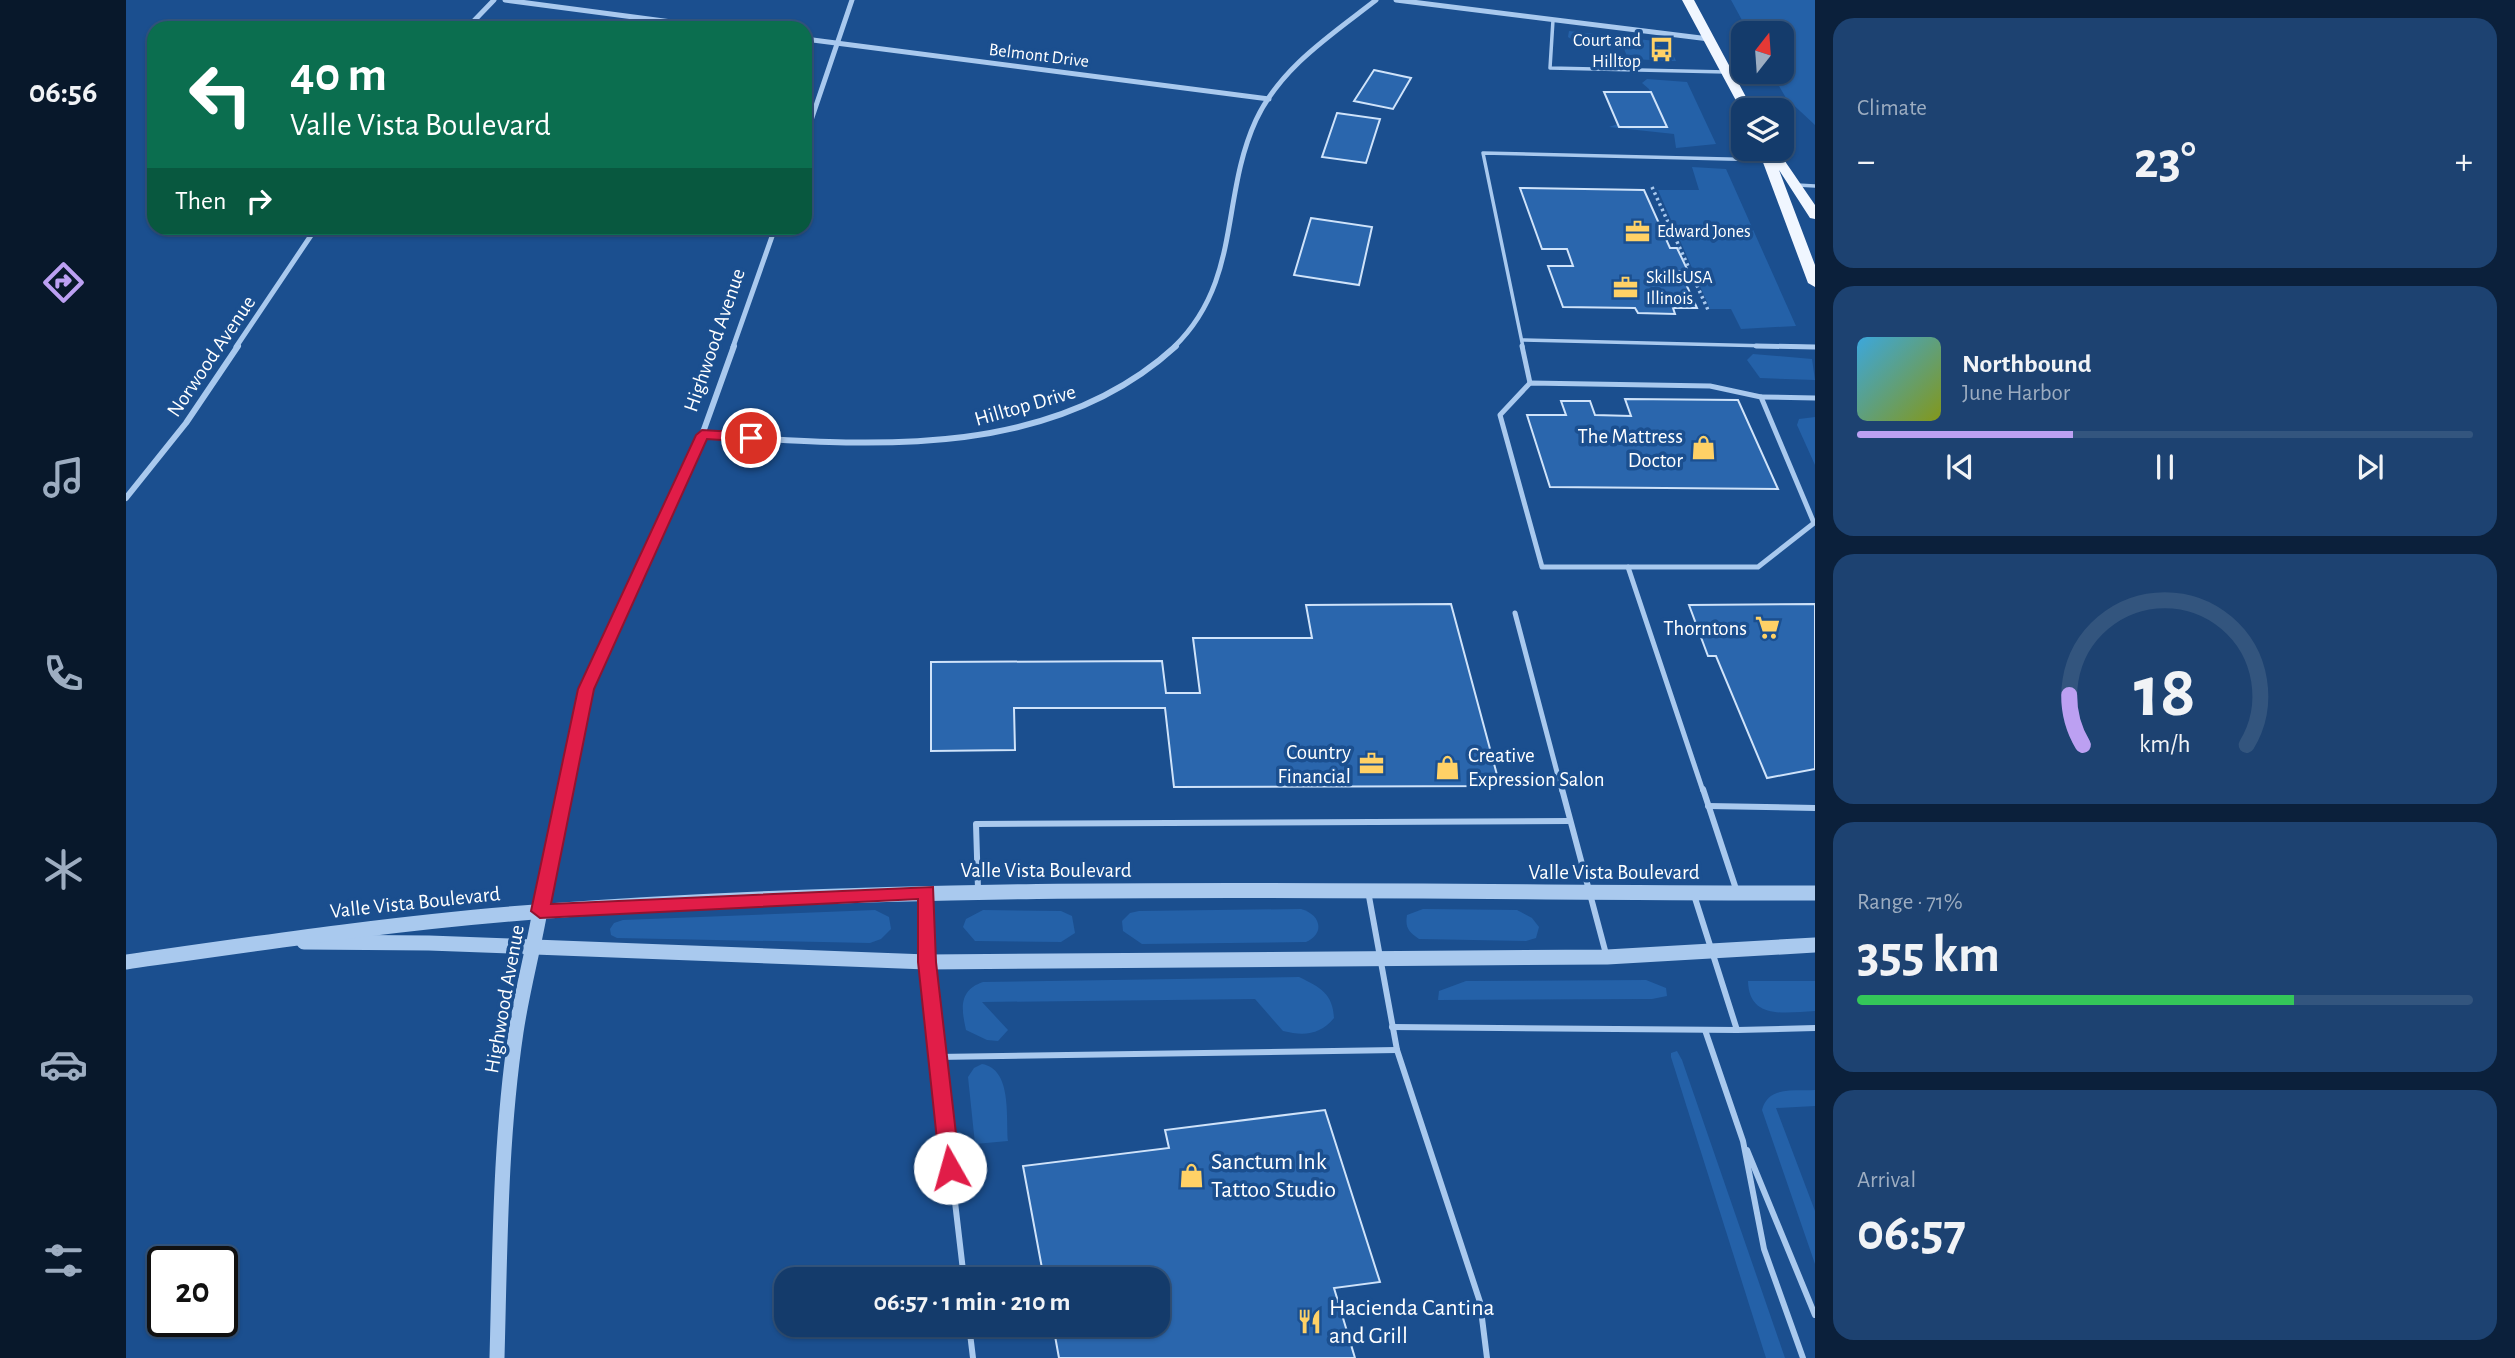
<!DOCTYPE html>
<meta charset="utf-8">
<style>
body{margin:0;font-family:"Alegreya Sans",sans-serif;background:#1d4271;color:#f1f3f6;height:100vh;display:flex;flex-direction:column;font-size:26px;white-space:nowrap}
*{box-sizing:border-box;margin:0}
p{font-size:23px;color:#9dadc1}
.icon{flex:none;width:38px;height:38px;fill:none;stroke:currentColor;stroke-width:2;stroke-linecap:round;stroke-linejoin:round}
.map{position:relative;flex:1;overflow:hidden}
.side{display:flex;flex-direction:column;gap:18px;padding:18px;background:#0b203b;width:700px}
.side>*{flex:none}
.banner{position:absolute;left:21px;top:21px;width:665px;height:214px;border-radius:21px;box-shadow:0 2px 5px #0004,0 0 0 2px #33557e;background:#0b6e4f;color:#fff;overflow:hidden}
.needle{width:46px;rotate:17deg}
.controls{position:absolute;left:1605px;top:21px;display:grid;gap:14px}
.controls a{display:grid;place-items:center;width:63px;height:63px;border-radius:14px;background:#143b6b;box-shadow:0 2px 5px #0004,0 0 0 2px #33557e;font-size:35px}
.speed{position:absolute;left:21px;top:1246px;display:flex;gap:14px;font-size:35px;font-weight:700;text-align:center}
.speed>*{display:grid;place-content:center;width:91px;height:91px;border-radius:50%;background:#143b6b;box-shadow:0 2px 5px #0004,0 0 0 2px #33557e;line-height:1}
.speed .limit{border:4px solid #111;border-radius:10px;background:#fff;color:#111}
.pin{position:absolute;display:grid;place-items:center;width:60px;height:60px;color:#fff;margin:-30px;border:4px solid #fff;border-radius:50%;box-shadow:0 2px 7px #0007}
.me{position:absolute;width:77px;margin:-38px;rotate:353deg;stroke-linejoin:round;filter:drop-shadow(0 0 5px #0008)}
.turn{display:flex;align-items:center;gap:24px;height:147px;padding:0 28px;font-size:32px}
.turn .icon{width:91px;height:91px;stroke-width:2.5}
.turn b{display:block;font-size:49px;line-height:60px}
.then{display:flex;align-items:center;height:66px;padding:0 28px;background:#0003;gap:14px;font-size:26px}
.big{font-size:52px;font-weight:600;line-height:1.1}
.side .widget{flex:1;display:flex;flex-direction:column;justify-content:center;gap:10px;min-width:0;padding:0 24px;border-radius:21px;background:#1d4271}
.side .dial{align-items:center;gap:0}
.dial svg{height:182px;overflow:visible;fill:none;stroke:#33557e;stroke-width:7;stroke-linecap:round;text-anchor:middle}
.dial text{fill:#f1f3f6;stroke:none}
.song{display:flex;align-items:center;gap:21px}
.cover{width:84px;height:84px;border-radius:10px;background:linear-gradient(135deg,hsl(200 70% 55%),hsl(70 70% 35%))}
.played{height:7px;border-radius:4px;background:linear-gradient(90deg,#bca0f2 35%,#33557e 35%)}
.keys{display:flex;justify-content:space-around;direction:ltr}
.heat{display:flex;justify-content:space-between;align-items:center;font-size:38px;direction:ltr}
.charge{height:10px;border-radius:5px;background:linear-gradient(90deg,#34c759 71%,#33557e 0)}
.trip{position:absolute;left:648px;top:1267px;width:396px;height:70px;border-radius:21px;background:#143b6b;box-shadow:0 2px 5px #0004,0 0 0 2px #33557e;font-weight:600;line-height:70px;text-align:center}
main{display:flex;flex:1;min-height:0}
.tab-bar{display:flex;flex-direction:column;width:126px;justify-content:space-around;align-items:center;background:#08182b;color:#9dadc1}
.tab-bar .icon{width:49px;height:49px}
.tab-bar .current{color:#bca0f2}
.tab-bar b{font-size:32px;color:#f1f3f6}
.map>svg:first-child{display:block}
.green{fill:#2461a8}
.building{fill:#2a66ad;stroke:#cfe3fa;stroke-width:2}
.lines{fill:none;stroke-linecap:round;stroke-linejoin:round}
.path{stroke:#a9c9ee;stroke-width:3.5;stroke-dasharray:2.5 3.5;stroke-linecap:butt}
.service-far2{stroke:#a9c9ee;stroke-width:3.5}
.service-far1{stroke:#a9c9ee;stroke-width:5}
.service{stroke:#a9c9ee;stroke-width:6}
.minor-far2{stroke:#a9c9ee;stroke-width:5}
.minor-far1{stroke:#a9c9ee;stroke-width:6}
.minor{stroke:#a9c9ee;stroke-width:9}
.tertiary{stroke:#a9c9ee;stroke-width:15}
.primary{fill:#f0f6ff;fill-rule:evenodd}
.route{fill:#e11d48;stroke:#92132f;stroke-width:2}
.labels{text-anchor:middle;stroke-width:7;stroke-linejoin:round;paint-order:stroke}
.far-poi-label{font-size:18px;fill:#fff;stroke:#1b4f8f;text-anchor:start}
.far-street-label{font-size:18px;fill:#fff;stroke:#1b4f8f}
.street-label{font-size:21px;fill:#fff;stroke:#1b4f8f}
.poi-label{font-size:21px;fill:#fff;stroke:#1b4f8f;text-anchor:end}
.near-poi-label{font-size:24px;fill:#fff;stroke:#1b4f8f;text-anchor:start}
</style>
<main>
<nav class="tab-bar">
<b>06:56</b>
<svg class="icon current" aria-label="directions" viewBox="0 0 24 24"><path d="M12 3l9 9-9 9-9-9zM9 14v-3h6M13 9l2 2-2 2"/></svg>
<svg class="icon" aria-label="music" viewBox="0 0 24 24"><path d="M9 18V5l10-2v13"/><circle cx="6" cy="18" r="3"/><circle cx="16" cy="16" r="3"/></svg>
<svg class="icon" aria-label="phone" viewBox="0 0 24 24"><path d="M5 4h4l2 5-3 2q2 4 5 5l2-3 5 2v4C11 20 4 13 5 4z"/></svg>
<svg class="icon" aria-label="climate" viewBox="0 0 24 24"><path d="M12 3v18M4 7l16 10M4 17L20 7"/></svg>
<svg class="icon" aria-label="car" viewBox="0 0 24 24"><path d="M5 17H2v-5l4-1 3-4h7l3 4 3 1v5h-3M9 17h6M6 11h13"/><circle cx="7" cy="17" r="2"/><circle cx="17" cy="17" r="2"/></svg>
<svg class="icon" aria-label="filters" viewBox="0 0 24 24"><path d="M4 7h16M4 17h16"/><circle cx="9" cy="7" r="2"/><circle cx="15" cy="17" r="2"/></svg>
</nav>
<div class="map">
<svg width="1689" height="1358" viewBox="0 0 1689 1358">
<rect width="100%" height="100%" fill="#1b4f8f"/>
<g class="green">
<polygon points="1605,0 1689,0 1689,125 1660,98 1645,72 1656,72 1656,33 1623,33"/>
<polygon points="1443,31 1529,41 1529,45 1545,50 1550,61 1502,59 1497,46 1445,39 1442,37"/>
<polygon points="1521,79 1561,82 1590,144 1550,148 1548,134 1483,127 1492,124 1493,127 1541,127 1523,89 1516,83"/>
<polygon points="1566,167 1600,169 1670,326 1615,329 1605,309 1584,309 1532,190 1573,190"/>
<polygon points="1627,354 1686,359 1689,380 1634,378 1621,360"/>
<polygon points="1689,417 1689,465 1671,425 1673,419"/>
<path d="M1175,909C1194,914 1200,933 1180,942L1016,944L997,931L996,921L1004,913L1013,911Z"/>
<path d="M1297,909L1391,910L1406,918L1413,927L1410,938L1400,941L1293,939C1282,932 1279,927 1281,915Z"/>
<polygon points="749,910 763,917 765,929 755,939 744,943 491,938 485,935 484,929 488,923 497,920"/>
<polygon points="857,910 935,911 946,916 949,933 935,942 849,941 837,927 840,919"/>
<path d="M1173,977C1194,987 1207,994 1208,1018C1194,1035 1178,1036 1157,1031L1129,999L856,1002L882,1030L872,1041L861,1040L840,1030C835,1008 833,990 857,982Z"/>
<polygon points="1520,980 1540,988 1541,996 1526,999 1312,1000 1313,991 1340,981"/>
<path d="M1622,981H1689V1011C1661,1012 1623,1021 1622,981Z"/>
<polygon points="1551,1051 1556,1060 1659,1358 1640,1358 1545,1057 1545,1053"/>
<path d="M856,1064C886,1069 880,1116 882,1141L849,1144L842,1077L848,1068Z"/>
<path d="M1689,1090V1106L1650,1108L1689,1211V1264L1636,1110C1642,1086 1668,1091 1689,1090Z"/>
</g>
<g class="building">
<polygon points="1248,70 1285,78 1267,109 1228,101"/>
<polygon points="1478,92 1525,92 1541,127 1493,127"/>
<polygon points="1211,113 1254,119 1240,163 1196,157"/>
<polygon points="1394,188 1518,190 1544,248 1551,248 1562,271 1554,271 1571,308 1547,308 1549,314 1512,313 1509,308 1437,307 1422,266 1447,266 1441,249 1416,249"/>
<polygon points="1185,218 1246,227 1233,285 1168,275"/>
<polygon points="1499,399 1612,400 1652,489 1424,487 1401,415 1440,415 1435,401 1464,401 1469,415 1505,416"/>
<polygon points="1325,604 1374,786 1048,787 1039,708 888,708 889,750 805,751 805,662 1036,661 1040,693 1074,693 1067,638 1186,638 1180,605"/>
<polygon points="1689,604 1689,769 1641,778 1590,656 1582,656 1563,605"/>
<polygon points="1199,1110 1254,1282 1208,1288 1229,1358 933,1358 927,1325 1031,1325 1031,1279 918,1279 897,1166 1043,1148 1039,1130"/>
</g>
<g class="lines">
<polyline class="path" points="1526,187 1583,312"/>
<g class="service-far2">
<polyline points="1427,20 1424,68 1600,72"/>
<polyline points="1671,185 1689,186"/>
<polyline points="1397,340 1689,347"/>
<polyline points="1397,347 1357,153 1642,160"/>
</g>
<g class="service-far1">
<polyline points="1396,346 1404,383"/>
<polyline points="1630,346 1689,347"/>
<polygon points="1404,383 1584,386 1635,397 1688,523 1632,567 1416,567 1374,415"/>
<polyline points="1635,397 1689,398"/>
<polyline points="1502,567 1577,791"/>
<polyline points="1389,613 1436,791"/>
</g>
<g class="service">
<polyline points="1436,789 1480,954"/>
<polyline points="1577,789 1610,889"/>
<polyline points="1582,806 1689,808"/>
<polyline points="852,889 850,824 1443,821"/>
<polyline points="1242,891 1271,1050 1354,1302 1361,1358"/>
<polyline points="801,895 801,962 838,1279"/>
<polyline points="1266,1027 1611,1030 1568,895"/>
<polyline points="1579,1030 1617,1141 1638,1249 1677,1358"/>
<polyline points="1611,1030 1689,1028"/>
<polyline points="811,1057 1271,1050"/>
<polyline points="1621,1150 1689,1315"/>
<polyline points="843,1325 847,1358"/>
</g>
<g class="minor-far2">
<polyline points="379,0 591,28"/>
<polyline points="1270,0 1583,39"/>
<polyline points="341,28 368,0"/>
<polyline points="679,39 1143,99"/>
<polyline points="679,138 726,0"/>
<polyline points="110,347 190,228"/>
<polyline points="607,347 649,228"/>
<path d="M1048,347C1116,281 1094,198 1130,120C1155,67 1205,35 1250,0"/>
</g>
<g class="minor-far1">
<path d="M576,435C737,445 921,464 1050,346"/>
<polyline points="0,498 60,423 112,346"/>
<polyline points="439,791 460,689 576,435 608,346"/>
</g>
<polyline class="minor" points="414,911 439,789"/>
<g class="tertiary">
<polyline points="178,942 303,943 801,962 1481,957 1689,945"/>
<path d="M0,962C140,942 281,921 422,911C844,880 1267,893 1689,893"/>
<path d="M371,1358C374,1249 374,1140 390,1032C396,991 407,951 414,911"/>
</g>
<g class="primary">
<polygon points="1556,0 1568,0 1627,110 1617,110 1617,113 1615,110"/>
<polygon points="1632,149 1652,151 1689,205 1689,219 1684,218 1653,170 1689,265 1689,287 1682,283"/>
</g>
</g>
<polygon class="route" points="576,430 625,433 632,438 625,442 581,439 468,689 425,904 807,887 810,962 834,1168 831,1174 824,1177 817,1174 814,1168 792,962 792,899 414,918 405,911 452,689 570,435"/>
<defs>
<symbol id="bus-bare" viewBox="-9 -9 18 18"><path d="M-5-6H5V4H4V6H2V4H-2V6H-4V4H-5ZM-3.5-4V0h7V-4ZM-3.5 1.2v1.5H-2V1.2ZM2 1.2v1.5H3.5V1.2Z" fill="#ffd166" stroke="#1b4f8f" stroke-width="2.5" paint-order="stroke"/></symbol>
<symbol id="office-bare" viewBox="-9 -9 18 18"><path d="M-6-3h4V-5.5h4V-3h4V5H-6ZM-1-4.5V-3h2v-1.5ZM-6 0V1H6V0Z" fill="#ffd166" stroke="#1b4f8f" stroke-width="2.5" paint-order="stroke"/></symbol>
<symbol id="shop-bare" viewBox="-9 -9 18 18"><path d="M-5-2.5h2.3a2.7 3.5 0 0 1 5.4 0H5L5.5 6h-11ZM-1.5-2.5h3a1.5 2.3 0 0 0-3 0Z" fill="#ffd166" stroke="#1b4f8f" stroke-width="2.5" paint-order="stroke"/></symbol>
<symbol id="supermarket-bare" viewBox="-9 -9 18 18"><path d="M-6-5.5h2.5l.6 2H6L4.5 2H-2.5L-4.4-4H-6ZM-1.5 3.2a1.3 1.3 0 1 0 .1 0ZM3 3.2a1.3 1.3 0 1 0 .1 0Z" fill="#ffd166" stroke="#1b4f8f" stroke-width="2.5" paint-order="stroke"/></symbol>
<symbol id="restaurant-bare" viewBox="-9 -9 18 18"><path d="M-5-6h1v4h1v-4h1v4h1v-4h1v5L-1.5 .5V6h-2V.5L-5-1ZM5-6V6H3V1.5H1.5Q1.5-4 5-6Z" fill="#ffd166" stroke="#1b4f8f" stroke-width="2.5" paint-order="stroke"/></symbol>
</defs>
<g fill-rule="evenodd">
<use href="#bus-bare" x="1518" y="32" width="35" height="35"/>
<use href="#office-bare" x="1494" y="214" width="35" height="35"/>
<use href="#office-bare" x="1482" y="270" width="35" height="35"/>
<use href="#shop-bare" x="1560" y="430" width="35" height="35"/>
<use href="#supermarket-bare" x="1624" y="610" width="35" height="35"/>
<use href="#office-bare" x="1228" y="746" width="35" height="35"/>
<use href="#shop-bare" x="1304" y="750" width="35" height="35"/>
<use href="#shop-bare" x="1048" y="1158" width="35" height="35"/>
<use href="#restaurant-bare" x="1166" y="1304" width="35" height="35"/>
</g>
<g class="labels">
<g class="far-poi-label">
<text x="1515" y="46" text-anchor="end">Court and<tspan x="1515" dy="21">Hilltop</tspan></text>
<text x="1531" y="237">Edward Jones</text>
<text x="1520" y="283">SkillsUSA<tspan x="1520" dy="21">Illinois</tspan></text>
</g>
<g class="far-street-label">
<text transform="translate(913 55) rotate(7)" y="6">Belmont Drive</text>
</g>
<g class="street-label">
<text transform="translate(588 340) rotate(-71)" y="7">Highwood Avenue</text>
<text transform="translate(85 356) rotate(-56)" y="7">Norwood Avenue</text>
<text transform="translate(899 405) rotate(-16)" y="7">Hilltop Drive</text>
<text x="920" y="877">Valle Vista Boulevard</text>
<text x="1488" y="879">Valle Vista Boulevard</text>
<text transform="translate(289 902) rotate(-6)" y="7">Valle Vista Boulevard</text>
<text transform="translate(378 999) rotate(-80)" y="7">Highwood Avenue</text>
</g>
<g class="poi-label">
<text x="1557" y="443">The Mattress<tspan x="1557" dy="24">Doctor</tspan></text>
<text x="1621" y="635">Thorntons</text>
<text x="1225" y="759">Country<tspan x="1225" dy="24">Financial</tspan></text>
<text x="1342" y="762" text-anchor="start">Creative<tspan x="1342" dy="24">Expression Salon</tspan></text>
</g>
<g class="near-poi-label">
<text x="1085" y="1169">Sanctum Ink<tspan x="1085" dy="28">Tattoo Studio</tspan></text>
<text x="1203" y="1315">Hacienda Cantina<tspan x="1203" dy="28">and Grill</tspan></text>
</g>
</g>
</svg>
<div class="controls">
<a><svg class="needle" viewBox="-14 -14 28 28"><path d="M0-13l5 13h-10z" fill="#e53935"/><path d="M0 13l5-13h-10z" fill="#9dadc1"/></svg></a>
<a><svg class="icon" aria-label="layers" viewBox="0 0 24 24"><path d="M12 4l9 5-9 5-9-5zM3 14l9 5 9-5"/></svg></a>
</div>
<div class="speed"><div class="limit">20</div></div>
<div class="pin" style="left:625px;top:438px;background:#d93025"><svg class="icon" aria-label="arrive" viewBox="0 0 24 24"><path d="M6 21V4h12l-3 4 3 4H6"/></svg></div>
<svg class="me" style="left:824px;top:1168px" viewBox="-20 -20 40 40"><circle r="19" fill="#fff"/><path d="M0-13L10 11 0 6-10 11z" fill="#e11d48"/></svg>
<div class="trip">06:57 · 1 min · 210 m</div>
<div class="banner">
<div class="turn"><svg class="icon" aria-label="left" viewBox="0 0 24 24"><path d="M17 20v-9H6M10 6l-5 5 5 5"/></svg><div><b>40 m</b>Valle Vista Boulevard</div></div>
<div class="then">Then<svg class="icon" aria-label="right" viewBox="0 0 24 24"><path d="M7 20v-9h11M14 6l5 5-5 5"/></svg></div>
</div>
</div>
<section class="side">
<div class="widget"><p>Climate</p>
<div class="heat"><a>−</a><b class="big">23°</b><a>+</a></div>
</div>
<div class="widget">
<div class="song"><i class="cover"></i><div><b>Northbound</b><p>June Harbor</p></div></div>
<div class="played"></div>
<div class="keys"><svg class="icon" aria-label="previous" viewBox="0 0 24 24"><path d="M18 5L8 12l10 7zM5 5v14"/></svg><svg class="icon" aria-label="pause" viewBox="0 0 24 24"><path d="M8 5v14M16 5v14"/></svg><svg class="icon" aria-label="next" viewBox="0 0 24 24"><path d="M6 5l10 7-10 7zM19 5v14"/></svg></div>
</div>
<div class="widget dial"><svg viewBox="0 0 100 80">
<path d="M14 69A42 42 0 1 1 86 69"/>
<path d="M14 69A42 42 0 0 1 8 47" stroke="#bca0f2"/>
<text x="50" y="56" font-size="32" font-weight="700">18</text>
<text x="50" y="72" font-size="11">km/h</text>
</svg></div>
<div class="widget"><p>Range · 71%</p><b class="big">355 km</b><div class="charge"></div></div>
<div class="widget"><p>Arrival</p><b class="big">06:57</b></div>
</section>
</main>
